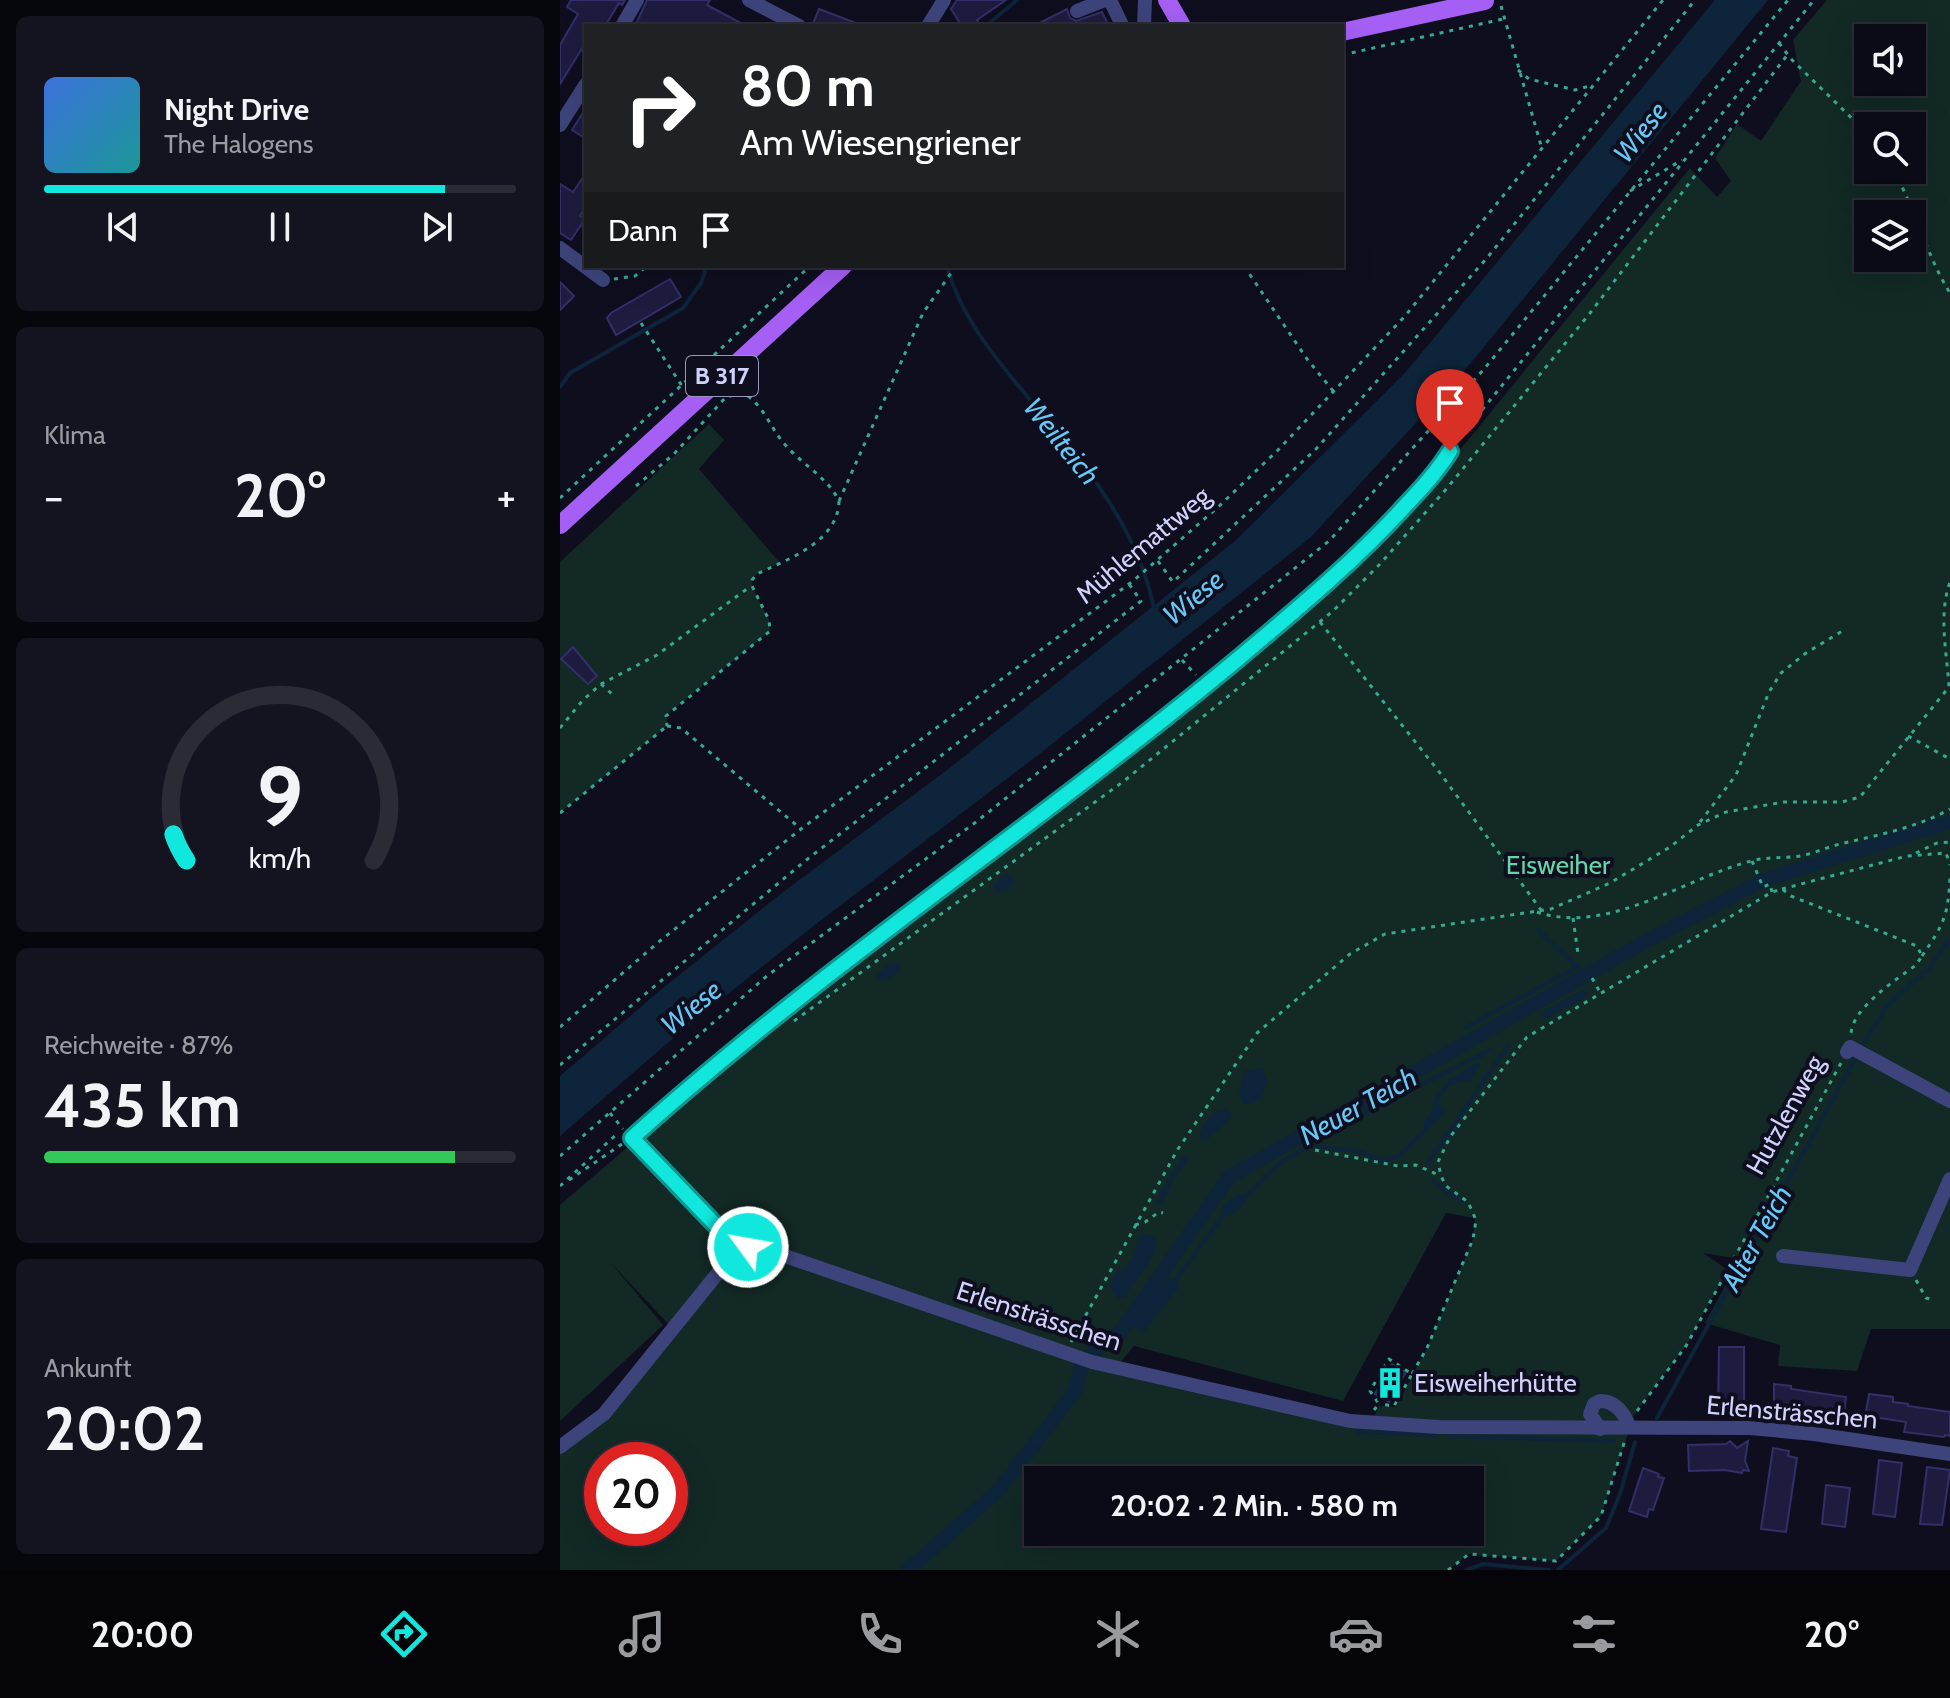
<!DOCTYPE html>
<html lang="de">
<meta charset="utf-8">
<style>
body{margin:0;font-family:Cabin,sans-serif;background:#141320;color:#f1f3f6;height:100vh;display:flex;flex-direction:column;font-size:30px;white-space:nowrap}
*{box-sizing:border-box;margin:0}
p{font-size:26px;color:#9a9aa1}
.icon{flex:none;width:44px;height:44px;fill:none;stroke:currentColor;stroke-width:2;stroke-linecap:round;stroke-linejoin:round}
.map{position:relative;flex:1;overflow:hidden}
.drawer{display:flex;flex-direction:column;gap:16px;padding:16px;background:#06060d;width:560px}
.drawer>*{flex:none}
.banner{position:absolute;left:24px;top:24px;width:760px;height:244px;border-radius:0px;box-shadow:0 8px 32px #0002,0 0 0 2px #2b2b36;background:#202124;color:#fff;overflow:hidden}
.controls{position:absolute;left:1294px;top:24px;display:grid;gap:16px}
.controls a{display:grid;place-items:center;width:72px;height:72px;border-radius:0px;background:#0b0a17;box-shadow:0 8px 32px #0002,0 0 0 2px #2b2b36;font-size:40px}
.speed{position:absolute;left:24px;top:1442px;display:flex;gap:16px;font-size:40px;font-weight:700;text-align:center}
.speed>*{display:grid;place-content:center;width:104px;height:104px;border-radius:50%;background:#0b0a17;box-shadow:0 8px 32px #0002,0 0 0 2px #2b2b36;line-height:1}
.speed .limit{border:12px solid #d22;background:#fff;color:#111}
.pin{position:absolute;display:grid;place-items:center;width:68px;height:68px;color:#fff;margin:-82px -34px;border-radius:50% 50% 50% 0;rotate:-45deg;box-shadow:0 0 8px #0007}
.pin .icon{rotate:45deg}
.me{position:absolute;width:88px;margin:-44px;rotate:302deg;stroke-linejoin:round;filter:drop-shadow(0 0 6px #0008)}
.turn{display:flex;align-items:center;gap:28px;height:168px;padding:0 24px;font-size:36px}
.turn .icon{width:104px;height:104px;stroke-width:2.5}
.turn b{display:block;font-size:56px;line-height:68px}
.then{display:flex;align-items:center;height:76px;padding:0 24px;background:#0003;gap:16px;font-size:30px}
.big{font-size:60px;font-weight:700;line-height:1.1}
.drawer .card{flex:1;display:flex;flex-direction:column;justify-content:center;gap:12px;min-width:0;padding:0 28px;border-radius:12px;background:#141320}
.drawer .dial{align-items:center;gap:0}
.dial svg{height:208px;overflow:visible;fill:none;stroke:#2b2b36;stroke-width:7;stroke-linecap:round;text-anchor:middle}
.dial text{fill:#f1f3f6;stroke:none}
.song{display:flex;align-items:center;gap:24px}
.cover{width:96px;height:96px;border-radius:12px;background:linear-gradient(135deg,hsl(220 70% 55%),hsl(180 70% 35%))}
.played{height:8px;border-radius:4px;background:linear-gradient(90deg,#11e7dc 85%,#2b2b36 85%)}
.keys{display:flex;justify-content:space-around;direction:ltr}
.heat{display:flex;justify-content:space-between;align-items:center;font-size:44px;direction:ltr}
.charge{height:12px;border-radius:6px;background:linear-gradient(90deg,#34c759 87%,#2b2b36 0)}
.trip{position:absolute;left:464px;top:1466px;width:460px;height:80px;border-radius:0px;background:#0b0a17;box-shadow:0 8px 32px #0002,0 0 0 2px #2b2b36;font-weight:700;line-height:80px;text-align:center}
.dock{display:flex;height:128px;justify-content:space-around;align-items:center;background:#040409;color:#9a9aa1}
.dock .icon{width:56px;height:56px}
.dock .selected{color:#11e7dc}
.dock b{font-size:36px;color:#f1f3f6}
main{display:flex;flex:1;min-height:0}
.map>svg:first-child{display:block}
.green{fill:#122925;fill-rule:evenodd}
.water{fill:#0d243a}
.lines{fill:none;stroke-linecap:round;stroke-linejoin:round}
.stream{stroke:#0d243a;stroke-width:4}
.canal{stroke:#0d243a;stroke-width:14}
.building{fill:#1d1c3f;stroke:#322f69;stroke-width:2}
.path{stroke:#36a991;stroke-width:3;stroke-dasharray:4 6;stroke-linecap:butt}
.minor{stroke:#3d447b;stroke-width:14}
.major{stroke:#a55ff4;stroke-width:18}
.route-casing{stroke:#0b968f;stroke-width:20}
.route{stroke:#11e7dc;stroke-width:14}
.labels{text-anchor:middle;stroke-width:8;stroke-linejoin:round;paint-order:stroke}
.shield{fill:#0f0e1f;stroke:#9697ba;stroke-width:2}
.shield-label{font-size:24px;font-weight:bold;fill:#d0d2fc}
.street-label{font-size:26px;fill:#d0d2fc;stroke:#0f0e1f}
.park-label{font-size:26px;fill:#62d6a7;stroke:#0f0e1f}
.poi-label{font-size:26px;fill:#d0d2fc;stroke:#0f0e1f;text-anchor:start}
.water-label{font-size:28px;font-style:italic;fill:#66c8f4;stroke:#0f0e1f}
</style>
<main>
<section class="drawer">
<div class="card">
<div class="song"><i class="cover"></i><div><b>Night Drive</b><p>The Halogens</p></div></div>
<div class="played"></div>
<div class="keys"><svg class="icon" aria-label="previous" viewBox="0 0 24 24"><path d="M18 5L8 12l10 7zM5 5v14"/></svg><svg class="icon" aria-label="pause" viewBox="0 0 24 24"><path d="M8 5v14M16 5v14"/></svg><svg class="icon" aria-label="next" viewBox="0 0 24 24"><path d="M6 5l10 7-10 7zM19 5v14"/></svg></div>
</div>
<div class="card"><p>Klima</p>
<div class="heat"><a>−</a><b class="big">20°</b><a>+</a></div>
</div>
<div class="card dial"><svg viewBox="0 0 100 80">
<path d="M14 69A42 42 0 1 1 86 69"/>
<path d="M14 69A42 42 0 0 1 9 59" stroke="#11e7dc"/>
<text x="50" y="56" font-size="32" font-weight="700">9</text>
<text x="50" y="72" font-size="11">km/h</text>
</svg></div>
<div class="card"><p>Reichweite · 87%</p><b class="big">435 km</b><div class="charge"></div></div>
<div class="card"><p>Ankunft</p><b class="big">20:02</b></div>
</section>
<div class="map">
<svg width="1390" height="1570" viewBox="0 0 1390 1570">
<rect width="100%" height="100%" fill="#0f0e1f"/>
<g class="green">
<path d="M1267,0H1390V1329H1311L1297,1371L1218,1366L1220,1345L1145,1323L1180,1259L1143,1253L1168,1270L1126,1346L1074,1415L1041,1516L996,1561L909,1554L888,1570H0V1447L44,1414L113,1329L51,1263L103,1325L0,1421V1205L174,1056L472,827L859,500L1130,168L1157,197L1171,181L1155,158L1177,124L1201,141L1241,81L1233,40ZM1308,38H1352V82H1308ZM1308,126H1352V170H1308ZM1308,214H1352V258H1308ZM886,1213L915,1218L913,1239L867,1348L836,1407L819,1406L813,1419L560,1363L574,1346L783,1401ZM42,1460H110V1528H42ZM478,1480H910V1532H478Z"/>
<polygon points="149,424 164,440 139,469 220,563 197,574 192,580 192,586 209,620 210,631 107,715 107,726 0,813 0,562"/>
</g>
<g class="water">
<polygon points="1155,0 1208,0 910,364 751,537 482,752 256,924 125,1028 0,1136 0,1076 103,988 223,892 387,770 675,541 844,374"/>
<path d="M450,874L454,882L450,888L437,893L434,888C437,880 442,875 450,874Z"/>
<polygon points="331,963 338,963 341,968 330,978 320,982 316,976"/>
<polygon points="1024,989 1027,994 1024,998 987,1018 981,1016 981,1013"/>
<polygon points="917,1062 921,1065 909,1082 900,1082 885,1088 885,1083"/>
<polygon points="702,1068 707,1081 700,1100 684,1105 679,1093 685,1071"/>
<polygon points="875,1102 887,1110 878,1121 867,1128 864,1127 864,1120 870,1115"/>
<path d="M662,1109L669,1111L671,1118L644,1142L640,1137C643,1122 648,1115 662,1109Z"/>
<path d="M625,1154L628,1157C626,1167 617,1172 612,1182C609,1188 607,1195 603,1202L599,1203L597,1200L599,1194Z"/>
<polygon points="679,1194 686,1196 687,1200 673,1215 664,1214 662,1206"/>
<path d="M587,1234L595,1238C600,1260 574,1277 565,1297L557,1298L550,1286L556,1273L567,1266L572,1259L580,1235Z"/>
<polygon points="610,1277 620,1286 583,1333 571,1324"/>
</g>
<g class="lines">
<g class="stream">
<polyline points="426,26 457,0"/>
<path d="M387,266C400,315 434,357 467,396C520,459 578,525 594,609"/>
<polyline points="0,387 10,373 123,308 141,283 147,266"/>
<polyline points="978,930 1017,967 1019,966"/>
<polyline points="905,1028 1017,967"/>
<polyline points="1302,1046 1327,1006 1370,967 1390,939"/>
<polyline points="875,1102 885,1088"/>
<polyline points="751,1146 798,1151 821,1160 839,1156 867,1128"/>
<polyline points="867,1164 948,1046"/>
<polyline points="873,1181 901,1201"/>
<polyline points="686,1196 720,1163 799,1116 931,1050"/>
<polyline points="615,1281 664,1214"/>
<polyline points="563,1328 571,1324"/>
<polyline points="1097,1418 1295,1059"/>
<polyline points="798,1432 876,1435"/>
<polyline points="889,1436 1054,1441"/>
<polyline points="906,1570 923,1564 989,1570"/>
<polyline points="998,1570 1046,1528 1060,1494 1075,1442"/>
</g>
<polyline class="canal" points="348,1570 440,1489 515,1391 521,1366 532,1353 562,1330 669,1177 1088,940 1204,880 1390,822"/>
</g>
<g class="building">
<polygon points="11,0 65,0 62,5 59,3 45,26 26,26 26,42 0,84 0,45 18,14 7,7"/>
<polygon points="87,0 150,0 147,5 186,26 75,26"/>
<polygon points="397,0 446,0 417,20 421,26 402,26 391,9"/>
<polygon points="259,9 301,25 301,26 252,26"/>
<polygon points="507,9 510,18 516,21 542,12 549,26 474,26"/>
<polygon points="26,108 26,139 12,130"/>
<polygon points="26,173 26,206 20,216 25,219 11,240 0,233 0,184 13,192"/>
<polygon points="110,279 121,297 56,335 47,318 51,313"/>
<polygon points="0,282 14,296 0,310"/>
<polygon points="13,647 37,676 28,684 1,659"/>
<polygon points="1159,1347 1184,1347 1184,1411 1158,1412"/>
<polygon points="832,1364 846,1372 829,1402 815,1394"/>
<polygon points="1214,1384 1231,1386 1231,1389 1286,1397 1283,1423 1254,1421 1254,1418 1235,1416 1236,1408 1214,1406"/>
<polygon points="1309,1394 1333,1397 1333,1402 1348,1404 1348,1406 1390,1412 1390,1436 1385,1435 1384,1437 1344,1432 1346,1422 1313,1417 1304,1424"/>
<polygon points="1170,1441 1177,1448 1188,1441 1185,1461 1189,1471 1183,1470 1182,1473 1165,1470 1129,1471 1128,1445 1166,1444"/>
<polygon points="1213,1448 1229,1451 1228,1456 1237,1458 1226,1532 1201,1529"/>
<polygon points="1319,1460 1342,1463 1335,1517 1313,1514"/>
<polygon points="1367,1467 1390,1470 1382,1525 1360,1524"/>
<polygon points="1083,1468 1099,1474 1098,1477 1104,1478 1093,1510 1089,1509 1087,1517 1069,1511"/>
<polygon points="1266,1485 1290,1488 1285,1527 1262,1524"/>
</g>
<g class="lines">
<g class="path">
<polyline points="941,6 982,149"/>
<polyline points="1219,43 1231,59 1308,134"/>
<polyline points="782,55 943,19"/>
<polyline points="958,70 969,79 1015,90 1033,85"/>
<path d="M1333,170C1356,209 1366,255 1390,293"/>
<polyline points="1070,191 1122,160"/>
<polyline points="684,266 747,359 774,392"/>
<polyline points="54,279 75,276 87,266"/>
<polyline points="81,323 122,386"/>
<polyline points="897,441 1254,0"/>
<path d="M76,486L114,454L166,397L182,393C200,400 210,426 222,441C239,463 267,476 279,501C278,542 228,559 197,574L192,580V586L209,620L210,631L106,716L107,726"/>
<polyline points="0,498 250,266"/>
<polyline points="279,501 363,313 396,266"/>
<polyline points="598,561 613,582 756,449 927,258 1135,0"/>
<polyline points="760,622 880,773 981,910"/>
<polyline points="622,660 636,675"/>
<polyline points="41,684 53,695"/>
<polyline points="107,726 121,728 241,829"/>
<polyline points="0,728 23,700 41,684 97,655 191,586"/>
<polyline points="1348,736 1390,759"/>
<polyline points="0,813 107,726"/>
<polyline points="1140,822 1176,775 1209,692 1221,673 1246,653 1284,630"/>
<polyline points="1356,853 1377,843 1390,842"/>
<polyline points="1192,861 1203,887 1210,884 1212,892"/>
<polyline points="1222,889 1347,856 1386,853 1390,865"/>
<path d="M977,912C1047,936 1125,878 1191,861C1210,856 1228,859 1245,855C1257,852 1268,847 1280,844C1318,835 1356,828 1390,809"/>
<polyline points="1013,918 1018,954"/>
<path d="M1362,956C1383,925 1388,917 1390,878"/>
<polyline points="1032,978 1041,994"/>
<polyline points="234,1021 564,781 773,611 819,565 888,487 1030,313 1228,54"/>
<polyline points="0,1027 101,940 241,829 573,581 657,508 718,450 845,316 1103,0"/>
<polyline points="0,1065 245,861 581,601 569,584"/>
<polyline points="50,1113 63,1129"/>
<polyline points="755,1150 838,1166 856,1165 881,1176"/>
<polyline points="0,1156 208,975 416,822 769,541 924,369 1228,0"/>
<polyline points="9,1180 62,1144"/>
<polyline points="0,1186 59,1132"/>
<polyline points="575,1225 585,1222 599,1212 603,1213"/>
<polyline points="1356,1280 1366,1298 1375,1300"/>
<path d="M511,1342L618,1149L697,1033L790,954L825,934L991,909L1050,883L1110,847L1138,825L1166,812L1224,802H1282L1300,797L1389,687C1387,652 1378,616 1390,582"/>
<path d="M852,1374L867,1348L913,1239L916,1220L908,1202L886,1186L881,1176L878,1162L890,1137L967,1037L1212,892L1222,889L1231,896L1357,946L1362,956L1356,965C1336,980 1290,1009 1291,1036"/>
<polyline points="814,1410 819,1404 810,1391 829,1359 852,1374 834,1406 819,1404"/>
<polyline points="1077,1411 1126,1346 1281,1063"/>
<polyline points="888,1570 909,1554 996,1561 1041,1516 1065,1440"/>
</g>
<g class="minor">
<polyline points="189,0 239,26"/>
<polyline points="550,0 562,25"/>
<polyline points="517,11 545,0"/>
<polyline points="62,26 77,0"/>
<polyline points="368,26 384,0"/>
<polyline points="584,26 585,0"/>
<polyline points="0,125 26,84"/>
<polyline points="0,248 43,280"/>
<polyline points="1287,1052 1290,1047 1390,1101"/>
<polyline points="174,1248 202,1248 532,1362 790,1421 878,1427 1190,1428 1254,1434 1390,1454"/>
<path d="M174,1248L169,1239L72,1138C264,965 480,822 679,658C736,610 794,562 844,507C860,489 877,472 890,451"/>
<polyline points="1223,1256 1350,1270 1390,1179"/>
<path d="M1040,1429L1030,1414L1034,1404L1040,1401C1056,1401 1064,1413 1069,1426"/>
<polyline points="0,1447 44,1414 170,1258 174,1248"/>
</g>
<g class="major">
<polyline points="607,0 622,26"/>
<polyline points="782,32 925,1"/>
<polyline points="0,525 283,266"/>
</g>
</g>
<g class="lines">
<defs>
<path id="route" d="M188,1247L174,1248L169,1239L72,1138C264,965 481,823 679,658C736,610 794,562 844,507C861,489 877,472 890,451"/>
</defs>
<use href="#route" class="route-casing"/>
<use href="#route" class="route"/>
</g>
<defs>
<symbol id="building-bare" viewBox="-9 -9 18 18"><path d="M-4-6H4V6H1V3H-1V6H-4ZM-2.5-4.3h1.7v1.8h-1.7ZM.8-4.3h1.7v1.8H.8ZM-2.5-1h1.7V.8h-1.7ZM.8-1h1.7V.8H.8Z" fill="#11e7dc" stroke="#0f0e1f" stroke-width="2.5" paint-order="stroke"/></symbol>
</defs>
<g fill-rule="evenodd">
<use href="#building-bare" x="808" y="1361" width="44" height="44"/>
</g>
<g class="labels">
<rect class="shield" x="126" y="356" width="72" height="40" rx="6"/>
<g class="shield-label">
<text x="162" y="384">B 317</text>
</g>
<g class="street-label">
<text transform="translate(583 545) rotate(-40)" y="9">Mühlemattweg</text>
<text transform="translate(1225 1115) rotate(-61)" y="9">Hutzlenweg</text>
<text transform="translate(479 1316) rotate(18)" y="9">Erlensträsschen</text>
<text transform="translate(1232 1412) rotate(5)" y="9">Erlensträsschen</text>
</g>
<g class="park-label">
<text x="998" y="874">Eisweiher</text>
</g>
<g class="poi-label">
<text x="854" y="1392">Eisweiherhütte</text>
</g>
<g class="water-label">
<text transform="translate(1080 132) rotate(-52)" y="10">Wiese</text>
<text transform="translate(502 441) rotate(51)" y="10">Weilteich</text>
<text transform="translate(633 597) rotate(-39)" y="10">Wiese</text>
<text transform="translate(131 1007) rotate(-39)" y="10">Wiese</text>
<text transform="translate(798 1106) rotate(-29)" y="10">Neuer Teich</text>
<text transform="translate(1196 1238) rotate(-61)" y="10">Alter Teich</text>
</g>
</g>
</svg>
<div class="controls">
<a><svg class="icon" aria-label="sound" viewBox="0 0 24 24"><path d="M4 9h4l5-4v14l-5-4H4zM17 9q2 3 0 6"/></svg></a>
<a><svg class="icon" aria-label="search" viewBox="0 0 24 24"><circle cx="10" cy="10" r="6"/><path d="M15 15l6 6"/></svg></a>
<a><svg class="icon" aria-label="layers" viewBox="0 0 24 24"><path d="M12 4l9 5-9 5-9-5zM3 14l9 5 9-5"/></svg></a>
</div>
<div class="speed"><div class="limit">20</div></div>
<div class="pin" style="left:890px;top:451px;background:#d93025"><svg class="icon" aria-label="arrive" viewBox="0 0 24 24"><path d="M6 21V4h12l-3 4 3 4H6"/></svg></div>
<svg class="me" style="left:188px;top:1247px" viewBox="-20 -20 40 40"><circle r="17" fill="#11e7dc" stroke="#fff" stroke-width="3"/><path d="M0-11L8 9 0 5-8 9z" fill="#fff"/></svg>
<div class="trip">20:02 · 2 Min. · 580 m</div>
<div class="banner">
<div class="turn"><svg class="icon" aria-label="right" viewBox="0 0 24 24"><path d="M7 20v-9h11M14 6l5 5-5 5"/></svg><div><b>80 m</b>Am Wiesengriener</div></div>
<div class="then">Dann<svg class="icon" aria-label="arrive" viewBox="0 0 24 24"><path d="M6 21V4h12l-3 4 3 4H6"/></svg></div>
</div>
</div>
</main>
<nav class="dock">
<b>20:00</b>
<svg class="icon selected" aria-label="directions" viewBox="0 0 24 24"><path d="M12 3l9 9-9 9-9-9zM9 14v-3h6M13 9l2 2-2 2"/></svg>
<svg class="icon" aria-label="music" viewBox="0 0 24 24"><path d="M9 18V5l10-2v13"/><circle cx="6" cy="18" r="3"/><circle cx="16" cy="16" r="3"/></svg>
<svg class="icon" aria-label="phone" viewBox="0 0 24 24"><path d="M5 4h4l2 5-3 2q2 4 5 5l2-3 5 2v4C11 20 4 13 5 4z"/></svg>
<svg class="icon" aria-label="climate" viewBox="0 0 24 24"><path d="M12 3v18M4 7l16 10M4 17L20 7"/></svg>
<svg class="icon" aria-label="car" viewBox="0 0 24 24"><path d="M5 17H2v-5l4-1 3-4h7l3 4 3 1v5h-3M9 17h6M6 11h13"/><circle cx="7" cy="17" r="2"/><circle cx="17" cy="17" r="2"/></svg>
<svg class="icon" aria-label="filters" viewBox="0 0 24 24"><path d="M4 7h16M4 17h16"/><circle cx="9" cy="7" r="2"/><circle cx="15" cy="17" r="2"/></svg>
<b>20°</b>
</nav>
